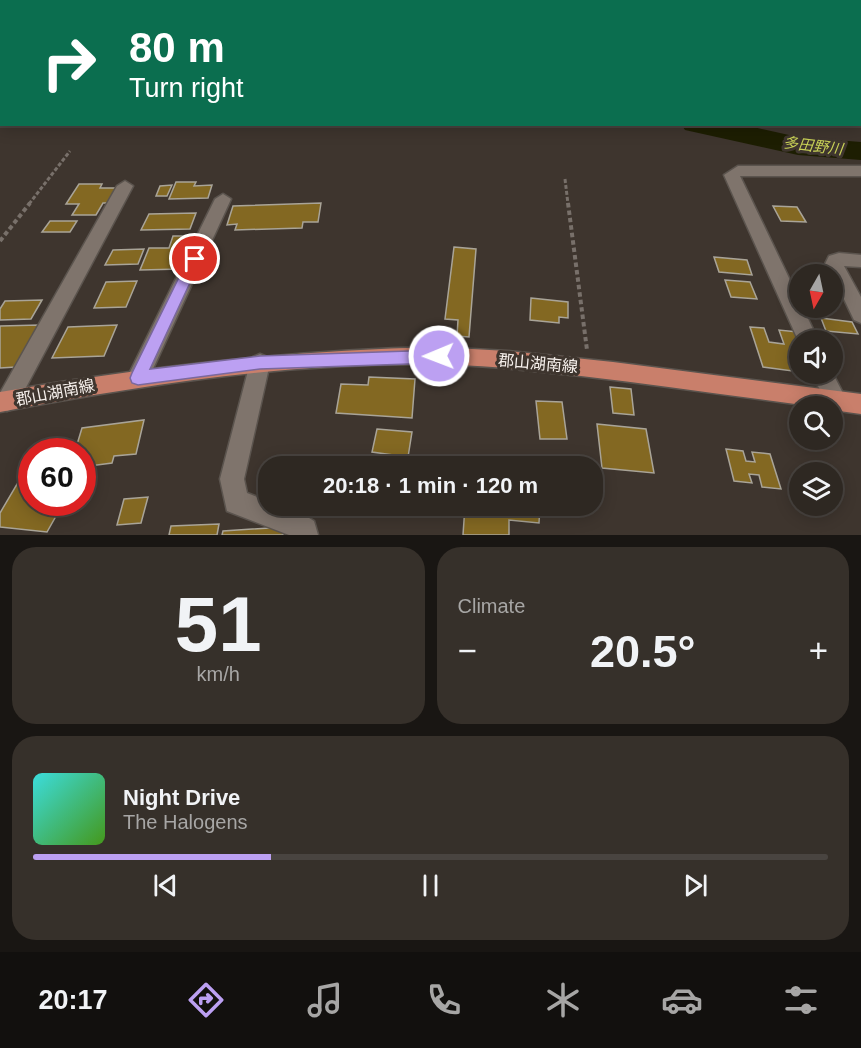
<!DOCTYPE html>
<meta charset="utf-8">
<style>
body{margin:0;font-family:Helvetica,"Noto Sans JP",sans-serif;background:#36302a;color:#f1f3f6;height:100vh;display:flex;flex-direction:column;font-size:22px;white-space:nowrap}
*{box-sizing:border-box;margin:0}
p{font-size:20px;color:#a7a6a5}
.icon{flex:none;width:33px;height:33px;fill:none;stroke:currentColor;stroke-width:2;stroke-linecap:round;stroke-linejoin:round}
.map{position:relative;height:535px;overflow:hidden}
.details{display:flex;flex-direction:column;gap:12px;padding:12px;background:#191613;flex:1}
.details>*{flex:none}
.banner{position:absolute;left:0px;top:0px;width:861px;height:126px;box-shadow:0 3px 15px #0003,0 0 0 2px #494440;background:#0b6e4f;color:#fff;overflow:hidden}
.needle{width:39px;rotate:189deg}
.buttons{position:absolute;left:789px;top:264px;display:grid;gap:12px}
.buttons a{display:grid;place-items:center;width:54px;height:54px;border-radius:50%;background:#2e2822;box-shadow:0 3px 15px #0003,0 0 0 2px #494440;font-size:30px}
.speed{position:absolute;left:18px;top:438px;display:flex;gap:12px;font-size:30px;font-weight:700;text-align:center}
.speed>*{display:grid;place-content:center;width:78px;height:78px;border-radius:50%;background:#2e2822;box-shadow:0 3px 15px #0003,0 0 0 2px #494440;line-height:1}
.speed .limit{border:9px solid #d22;background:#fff;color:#111}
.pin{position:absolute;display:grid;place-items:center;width:51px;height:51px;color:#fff;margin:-26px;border:3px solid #fff;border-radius:50%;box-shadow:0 2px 6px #0007}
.me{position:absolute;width:66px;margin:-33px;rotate:269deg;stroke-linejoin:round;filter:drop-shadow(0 0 4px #0008)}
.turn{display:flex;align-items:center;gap:21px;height:126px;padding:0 30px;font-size:27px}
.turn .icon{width:78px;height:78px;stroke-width:2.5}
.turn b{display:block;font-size:42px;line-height:51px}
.big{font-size:45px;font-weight:700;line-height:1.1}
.details .card{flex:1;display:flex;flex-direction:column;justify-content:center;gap:9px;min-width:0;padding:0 21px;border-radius:24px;background:#36302a}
.details .dial{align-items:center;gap:0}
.dial b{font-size:78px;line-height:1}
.song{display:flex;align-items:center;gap:18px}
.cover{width:72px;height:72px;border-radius:9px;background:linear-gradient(135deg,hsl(180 70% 55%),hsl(100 70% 35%))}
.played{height:6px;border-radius:3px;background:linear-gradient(90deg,#bca0f2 30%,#494440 30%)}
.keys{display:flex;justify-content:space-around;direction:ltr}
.heat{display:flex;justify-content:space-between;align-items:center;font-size:33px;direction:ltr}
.details .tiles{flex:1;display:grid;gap:12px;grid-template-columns:1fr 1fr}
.card:last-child{grid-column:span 2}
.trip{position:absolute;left:258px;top:456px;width:345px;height:60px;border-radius:24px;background:#2e2822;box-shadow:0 3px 15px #0003,0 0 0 2px #494440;font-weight:700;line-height:60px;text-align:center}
.tab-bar{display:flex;height:96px;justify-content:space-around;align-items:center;background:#12100e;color:#a7a6a5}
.tab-bar .icon{width:42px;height:42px}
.tab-bar .active{color:#bca0f2}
.tab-bar b{font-size:27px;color:#f1f3f6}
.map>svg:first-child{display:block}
.forest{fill:#9b4558}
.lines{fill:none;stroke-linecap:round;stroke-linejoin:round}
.river{fill:#1d1e02;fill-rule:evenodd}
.building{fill:#836822;stroke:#a9a498;stroke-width:1.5}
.street-casing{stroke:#5b544e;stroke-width:3}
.primary-casing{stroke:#5b544e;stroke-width:3}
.path-far1{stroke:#78706a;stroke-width:3;stroke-dasharray:4 2;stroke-linecap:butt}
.path{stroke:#78706a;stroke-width:4;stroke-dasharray:4.5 3;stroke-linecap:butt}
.street{fill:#7f746c;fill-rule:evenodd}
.primary{fill:#c97f6b;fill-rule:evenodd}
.route{fill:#bca0f2;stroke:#7a689d;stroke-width:1.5}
.labels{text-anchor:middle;stroke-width:6;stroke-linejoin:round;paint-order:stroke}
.far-water-label{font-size:15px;font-style:italic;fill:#c9d257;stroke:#3e352e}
.street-label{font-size:16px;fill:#f6f0ec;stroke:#3e352e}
</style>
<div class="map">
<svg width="861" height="535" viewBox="0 0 861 535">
<rect width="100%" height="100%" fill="#3e352e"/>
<polygon class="forest" points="103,0 535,0 105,2"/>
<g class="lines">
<g class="river">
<rect x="0" y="31" width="2" height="14"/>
<polygon points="681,124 740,124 798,137 861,142 861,160 798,155 685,130"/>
</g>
</g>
<g class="building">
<polygon points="176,182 196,182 194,186 212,185 208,198 169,199"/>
<polygon points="79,184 102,184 100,188 118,188 110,203 103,203 96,215 72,215 79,204 66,204"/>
<polygon points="172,185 167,196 156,196 160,186"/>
<polygon points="321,203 318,222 303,222 302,228 235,230 237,224 227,225 233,206"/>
<polygon points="773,206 797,207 806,222 781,221"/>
<polygon points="196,213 190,229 141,230 149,214"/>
<polygon points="50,221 77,221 70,232 42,232"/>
<polygon points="173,236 194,236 182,269 140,270 149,248 169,248"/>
<polygon points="454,247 476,249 469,337 457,336 458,320 445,319"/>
<polygon points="144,249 138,264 105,265 113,250"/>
<polygon points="714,257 747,260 752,275 719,272"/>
<polygon points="725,280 750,282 757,299 731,297"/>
<polygon points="137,281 126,307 94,308 106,282"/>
<polygon points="531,298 568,302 568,318 559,317 559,323 530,320"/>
<polygon points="42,300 31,319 0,320 0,309 5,301"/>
<polygon points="821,318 852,322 858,334 826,331"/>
<polygon points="39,325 16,367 0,368 0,326"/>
<polygon points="117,325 104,356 52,358 68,327"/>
<polygon points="750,327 764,328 769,342 784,344 779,330 798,332 801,340 800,372 763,367"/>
<polygon points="369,377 415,379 412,418 336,413 341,384 368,385"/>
<polygon points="610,387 631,389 634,415 613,413"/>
<polygon points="536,401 562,402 567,439 540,439"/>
<polygon points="144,420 136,454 114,456 112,463 82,467 82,452 68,452 75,451 82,428"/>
<polygon points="597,424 646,429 654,473 602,468"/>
<polygon points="377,429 412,432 408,457 372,452"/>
<polygon points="726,449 743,451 746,461 755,462 752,452 770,454 781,489 762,487 759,475 749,474 752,483 734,481"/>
<polygon points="381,457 382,466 328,466 328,462"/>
<polygon points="20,479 32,480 32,502 64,502 47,532 0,527 0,513"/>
<polygon points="148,497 141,523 117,525 124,499"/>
<polygon points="465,506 540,506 539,523 509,520 509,535 463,535"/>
<polygon points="219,524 217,535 169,535 171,526"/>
<polygon points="284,527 283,535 222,535 223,531"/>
</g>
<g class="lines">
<defs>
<g id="street">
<polygon points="738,166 861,166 861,176 740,176 800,301 800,308 803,308 818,340 800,340 800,343 798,340 724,175"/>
<polygon points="125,181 133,186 15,408 7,411 0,408 0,393 117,186"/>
<polygon points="223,194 231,199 146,384 138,387 130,384 127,378 130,372 215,199"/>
<polygon points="839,253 861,255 861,267 844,266 861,297 861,323 854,320 832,274 825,264 829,256"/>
<path d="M260,354L267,357L270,363L244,479L247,493L268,501V506C285,506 300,512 314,521L318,535H289L227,511L220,479L250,363L253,357Z"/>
<polygon points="832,372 847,401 844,408 836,411 832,409 832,406 828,406 812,374 832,374"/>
</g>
<path id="primary" d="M437,347L507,351L613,362L861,394V414L832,410V406H810C734,396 657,385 581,376C539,372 497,366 454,365C302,360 149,384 0,412V392C145,367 290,350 437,347Z"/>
</defs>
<use href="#street" class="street-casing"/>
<use href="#primary" class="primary-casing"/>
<g class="path-far1">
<polyline points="565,179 568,204"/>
<polyline points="29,204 70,151"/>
</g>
<g class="path">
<polyline points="568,203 587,350"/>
<polyline points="0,241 30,203"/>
</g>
<use href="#street" class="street"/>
<use href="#primary" class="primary"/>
</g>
<polygon class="route" points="195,254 201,259 150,369 260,356 439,350 444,352 447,356 444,361 439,363 260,369 138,385 132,383 130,378 132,373 188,259"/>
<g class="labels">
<g class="far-water-label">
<text transform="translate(813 146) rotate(7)" y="5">多田野川</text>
</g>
<g class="street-label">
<text transform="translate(538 363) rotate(5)" y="6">郡山湖南線</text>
<text transform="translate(55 392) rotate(-11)" y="6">郡山湖南線</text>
</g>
</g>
</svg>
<div class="buttons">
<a><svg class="needle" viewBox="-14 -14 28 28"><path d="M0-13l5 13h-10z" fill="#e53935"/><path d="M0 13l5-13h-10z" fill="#a7a6a5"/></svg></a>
<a><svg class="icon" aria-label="sound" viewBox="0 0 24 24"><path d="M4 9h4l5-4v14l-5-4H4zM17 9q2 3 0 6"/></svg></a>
<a><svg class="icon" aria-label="search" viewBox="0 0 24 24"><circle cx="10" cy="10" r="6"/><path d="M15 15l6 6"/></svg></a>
<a><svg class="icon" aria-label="layers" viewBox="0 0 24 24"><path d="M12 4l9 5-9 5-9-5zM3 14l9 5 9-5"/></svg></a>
</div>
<div class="speed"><div class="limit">60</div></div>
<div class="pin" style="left:195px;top:259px;background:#d93025"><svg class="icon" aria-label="arrive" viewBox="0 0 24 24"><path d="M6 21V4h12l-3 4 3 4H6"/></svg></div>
<svg class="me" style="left:439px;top:356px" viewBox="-20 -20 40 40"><circle r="17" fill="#bca0f2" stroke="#fff" stroke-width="3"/><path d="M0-11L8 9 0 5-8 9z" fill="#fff"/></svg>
<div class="trip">20:18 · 1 min · 120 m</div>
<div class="banner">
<div class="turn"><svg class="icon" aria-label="right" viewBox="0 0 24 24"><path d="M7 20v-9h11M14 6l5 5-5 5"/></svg><div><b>80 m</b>Turn right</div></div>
</div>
</div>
<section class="details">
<div class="tiles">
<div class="card dial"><b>51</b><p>km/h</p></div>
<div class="card"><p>Climate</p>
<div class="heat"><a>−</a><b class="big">20.5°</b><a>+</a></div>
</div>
<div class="card">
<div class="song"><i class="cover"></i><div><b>Night Drive</b><p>The Halogens</p></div></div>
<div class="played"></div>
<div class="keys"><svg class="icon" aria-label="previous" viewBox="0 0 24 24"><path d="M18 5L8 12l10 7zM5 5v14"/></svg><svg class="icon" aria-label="pause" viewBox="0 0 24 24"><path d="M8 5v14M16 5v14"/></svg><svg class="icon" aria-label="next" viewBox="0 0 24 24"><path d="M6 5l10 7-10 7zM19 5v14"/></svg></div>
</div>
</div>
</section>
<nav class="tab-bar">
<b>20:17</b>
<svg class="icon active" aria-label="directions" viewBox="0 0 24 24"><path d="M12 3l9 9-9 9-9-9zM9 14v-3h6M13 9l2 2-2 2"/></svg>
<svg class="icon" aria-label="music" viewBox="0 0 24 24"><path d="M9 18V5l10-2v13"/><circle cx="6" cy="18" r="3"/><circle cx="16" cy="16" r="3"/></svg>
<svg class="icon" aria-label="phone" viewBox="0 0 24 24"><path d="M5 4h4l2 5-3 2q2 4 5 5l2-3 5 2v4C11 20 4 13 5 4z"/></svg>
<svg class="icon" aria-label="climate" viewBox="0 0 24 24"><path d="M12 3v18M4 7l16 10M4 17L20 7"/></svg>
<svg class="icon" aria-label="car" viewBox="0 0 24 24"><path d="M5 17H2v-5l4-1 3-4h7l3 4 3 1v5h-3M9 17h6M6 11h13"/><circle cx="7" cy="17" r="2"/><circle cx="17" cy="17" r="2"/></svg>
<svg class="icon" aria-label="filters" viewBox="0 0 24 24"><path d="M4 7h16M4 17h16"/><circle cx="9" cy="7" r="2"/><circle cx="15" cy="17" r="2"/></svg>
</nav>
